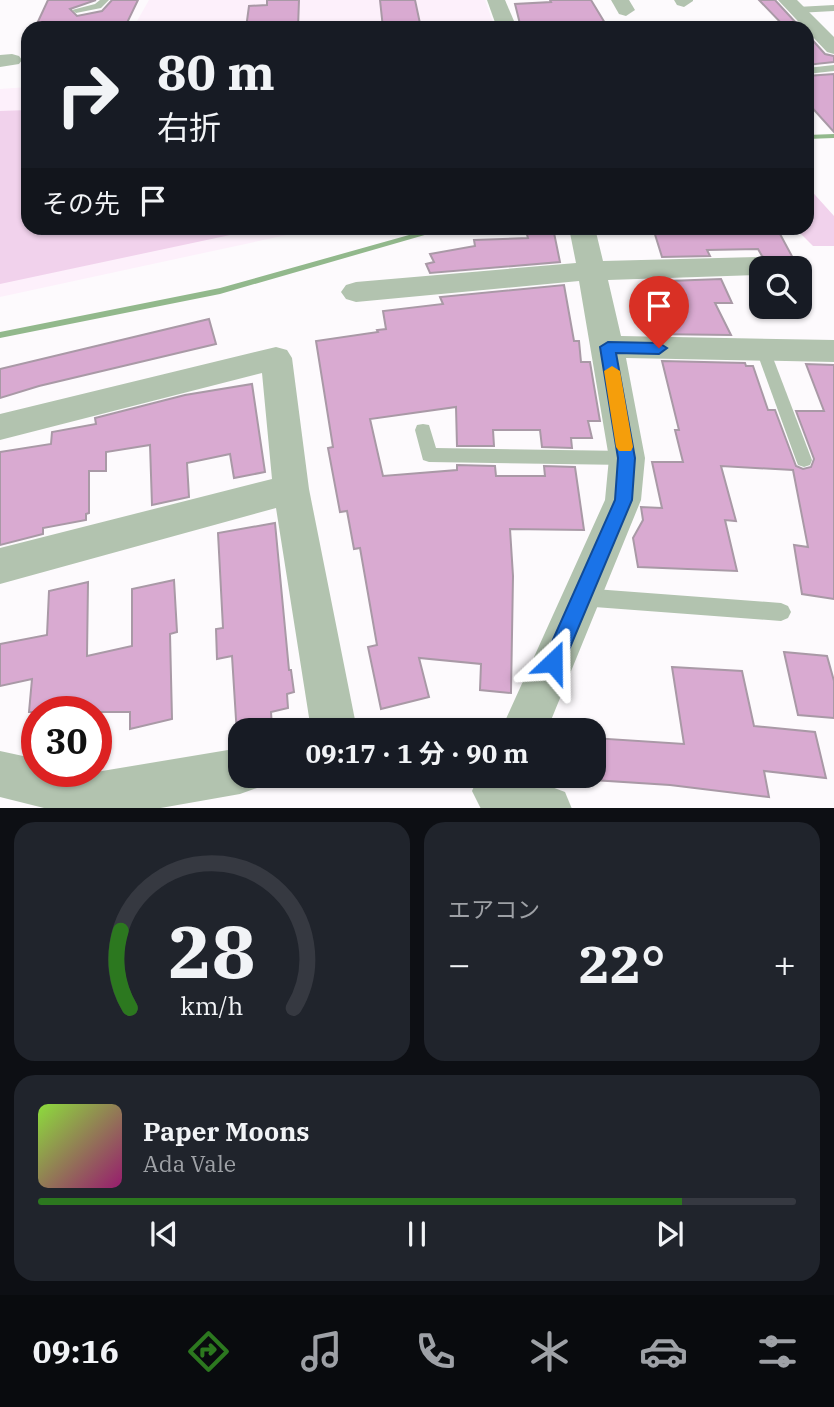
<!DOCTYPE html>
<html lang="ja">
<meta charset="utf-8">
<style>
body{margin:0;font-family:"IBM Plex Serif","Noto Sans JP",serif;background:#20242c;color:#f1f3f6;height:100vh;display:flex;flex-direction:column;font-size:26px;white-space:nowrap}
*{box-sizing:border-box;margin:0}
p{font-size:23px;color:#9ea1a6}
.icon{flex:none;width:38px;height:38px;fill:none;stroke:currentColor;stroke-width:2;stroke-linecap:round;stroke-linejoin:round}
.map{position:relative;height:808px;overflow:hidden}
.drawer{display:flex;flex-direction:column;gap:14px;padding:14px;background:#0d0f14;flex:1}
.drawer>*{flex:none}
.hud{position:absolute;left:21px;top:21px;width:793px;height:214px;border-radius:21px;box-shadow:0 2px 5px #0004;background:#171b24;color:#f1f3f6;overflow:hidden}
.controls{position:absolute;left:749px;top:256px;display:grid;gap:14px}
.controls a{display:grid;place-items:center;width:63px;height:63px;border-radius:14px;background:#171b24;box-shadow:0 2px 5px #0004;font-size:35px}
.speed{position:absolute;left:21px;top:696px;display:flex;gap:14px;font-size:35px;font-weight:700;text-align:center}
.speed>*{display:grid;place-content:center;width:91px;height:91px;border-radius:50%;background:#171b24;box-shadow:0 2px 5px #0004;line-height:1}
.speed .limit{border:10px solid #d22;background:#fff;color:#111}
.pin{position:absolute;display:grid;place-items:center;width:60px;height:60px;color:#fff;margin:-72px -30px;border-radius:50% 50% 50% 0;rotate:-45deg;box-shadow:0 0 7px #0007}
.pin .icon{rotate:45deg}
.me{position:absolute;width:77px;margin:-38px;rotate:23deg;stroke-linejoin:round;filter:drop-shadow(0 0 5px #0008)}
.turn{display:flex;align-items:center;gap:24px;height:147px;padding:0 21px;font-size:32px}
.turn .icon{width:91px;height:91px;stroke-width:2.5}
.turn b{display:block;font-size:49px;line-height:60px}
.then{display:flex;align-items:center;height:66px;padding:0 21px;background:#0003;gap:14px;font-size:26px}
.big{font-size:52px;font-weight:700;line-height:1.1}
.drawer .widget{flex:1;display:flex;flex-direction:column;justify-content:center;gap:10px;min-width:0;padding:0 24px;border-radius:21px;background:#20242c}
.drawer .dial{align-items:center;gap:0}
.dial svg{height:182px;overflow:visible;fill:none;stroke:#363941;stroke-width:7;stroke-linecap:round;text-anchor:middle}
.dial text{fill:#f1f3f6;stroke:none}
.song{display:flex;align-items:center;gap:21px}
.cover{width:84px;height:84px;border-radius:10px;background:linear-gradient(135deg,hsl(90 70% 55%),hsl(320 70% 35%))}
.played{height:7px;border-radius:4px;background:linear-gradient(90deg,#2c781f 85%,#363941 85%)}
.keys{display:flex;justify-content:space-around;direction:ltr}
.heat{display:flex;justify-content:space-between;align-items:center;font-size:38px;direction:ltr}
.drawer .tiles{flex:1;display:grid;gap:14px;grid-template-columns:1fr 1fr}
.widget:last-child{grid-column:span 2}
.trip{position:absolute;left:228px;top:718px;width:378px;height:70px;border-radius:21px;background:#171b24;box-shadow:0 2px 5px #0004;font-weight:700;line-height:70px;text-align:center}
.dock{display:flex;height:112px;justify-content:space-around;align-items:center;background:#090b0e;color:#9ea1a6}
.dock .icon{width:49px;height:49px}
.dock .active{color:#2c781f}
.dock b{font-size:32px;color:#f1f3f6}
.map>svg:first-child{display:block}
.built{fill:#fdf0fb}
.green{fill:#f1d2ec}
.lines{fill:none;stroke-linecap:round;stroke-linejoin:round}
.stream{fill:#92b88c;fill-rule:evenodd}
.building{fill:#d9aad1;stroke:#a999a6;stroke-width:2}
.lane{fill:#b2c3af;fill-rule:evenodd}
.street{fill:#b2c3af;fill-rule:evenodd}
.route{fill:#1a73e8;stroke:#114b97;stroke-width:2}
.slow{fill:#f59e0b}
</style>
<div class="map">
<svg width="834" height="809" viewBox="0 0 834 809">
<rect width="100%" height="100%" fill="#fdfafd"/>
<g class="built">
<polygon points="149,0 485,0 495,28 133,28"/>
<polygon points="28,87 28,228 319,228 0,297 0,89"/>
</g>
<g class="green">
<polygon points="28,110 28,228 263,228 0,284 0,111"/>
<polygon points="807,186 834,216 834,246 813,246 795,228 807,228"/>
</g>
<g class="lines">
<g class="stream">
<polygon points="834,134 834,138 807,139 807,135"/>
<polygon points="434,228 444,228 442,230 220,294 0,338 0,332 220,288"/>
</g>
</g>
<g class="building">
<polygon points="48,0 96,0 70,9 77,16 102,11 112,0 138,0 125,27 35,28"/>
<polygon points="267,0 299,0 298,28 246,28 249,6 267,5"/>
<polygon points="380,0 415,0 421,28 383,28"/>
<polygon points="550,0 591,0 608,28 521,28 515,4 551,2"/>
<polygon points="759,0 775,0 798,25 784,26"/>
<polygon points="807,34 825,54 834,56 834,62 807,65"/>
<polygon points="834,74 834,132 807,102 807,76"/>
<polygon points="525,228 553,228 560,262 430,273 426,264 434,262 430,254 475,246 474,240 528,238"/>
<polygon points="653,228 771,228 771,234 780,234 794,260 771,261 762,256 758,249 707,250 710,256 662,257"/>
<polygon points="721,279 732,303 715,303 731,335 649,334 639,302 676,302 669,281"/>
<polygon points="564,285 574,341 579,341 581,362 590,362 593,380 600,421 588,421 592,438 571,438 572,448 542,447 540,430 493,430 494,446 457,446 456,407 370,419 383,476 457,470 457,465 495,466 496,476 545,476 544,466 575,467 584,530 510,529 513,576 511,693 480,690 481,664 419,658 429,697 381,709 368,647 377,645 360,548 354,549 347,511 340,512 328,448 333,447 316,341 378,332 377,330 386,329 383,311 443,304 440,297"/>
<polygon points="209,319 216,344 39,386 0,398 0,369"/>
<polygon points="662,361 745,363 746,366 753,366 768,410 775,410 796,466 803,469 811,467 814,459 796,411 824,411 806,364 834,365 834,599 802,594 794,545 808,547 793,470 721,466 736,521 725,520 737,571 638,567 633,538 643,520 641,507 662,508 652,462 683,462 675,430 679,430"/>
<polygon points="252,384 265,472 234,478 230,454 187,463 189,497 152,505 150,445 106,452 106,471 89,471 89,513 86,514 86,520 43,528 43,534 0,545 0,452 51,444 52,432 96,424 95,418 185,395"/>
<polygon points="275,523 289,670 291,670 294,692 287,694 288,708 271,712 272,727 240,730 237,735 232,656 217,659 216,629 223,628 218,533"/>
<polygon points="174,580 177,632 170,634 172,719 130,729 130,712 29,712 32,679 0,686 0,644 47,635 49,591 88,582 87,656 132,646 132,589"/>
<polygon points="784,652 827,656 834,681 834,718 798,715"/>
<polygon points="672,667 742,671 754,726 815,732 826,778 764,771 769,797 670,785 593,780 593,738 684,744"/>
</g>
<g class="lines">
<g class="lane">
<polygon points="100,0 109,0 101,8 76,13 72,10 95,4"/>
<polygon points="834,5 834,11 797,13 793,10 797,7"/>
<polygon points="834,65 834,71 807,74 807,68"/>
<polygon points="763,345 770,350 812,460 810,465 804,467 798,465 796,460 756,350"/>
<polygon points="423,424 429,425 436,448 627,451 633,453 635,458 633,463 627,465 429,462 423,460 415,430 417,425"/>
<polygon points="581,588 781,603 788,606 791,612 788,618 781,621 581,606 574,603 571,597 574,591"/>
</g>
<g class="street">
<polygon points="487,0 505,0 517,28 497,28"/>
<polygon points="611,0 629,0 635,10 626,16 619,14"/>
<polygon points="674,0 693,0 693,1 684,7 677,5"/>
<polygon points="778,0 797,0 834,37 834,54 827,52"/>
<polygon points="12,54 19,56 22,60 19,64 0,67 0,55"/>
<polygon points="569,228 595,228 603,261 757,257 767,260 771,266 761,268 761,274 757,275 608,280 621,336 834,340 834,362 626,358 645,458 641,500 547,730 501,730 605,500 609,458 579,281 356,302 346,299 341,292 346,285 356,282 576,263"/>
<polygon points="276,347 287,350 292,358 309,489 357,730 311,730 276,508 0,584 0,548 272,479 262,373 0,440 0,414"/>
<polygon points="240,748 240,775 262,775 257,788 240,794 155,809 48,809 0,797 0,751 37,759 37,772 96,772"/>
<polygon points="479,775 520,775 565,792 572,809 481,809 472,791"/>
</g>
</g>
<polygon class="route" points="608,342 659,343 667,348 659,354 616,353 635,458 632,500 561,669 553,672 546,669 543,662 615,500 618,458 600,347"/>
<polygon class="slow" points="612,366 620,371 633,447 631,451 619,451 616,447 604,371"/>
</svg>
<div class="controls">
<a><svg class="icon" aria-label="search" viewBox="0 0 24 24"><circle cx="10" cy="10" r="6"/><path d="M15 15l6 6"/></svg></a>
</div>
<div class="speed"><div class="limit">30</div></div>
<div class="pin" style="left:659px;top:348px;background:#d93025"><svg class="icon" aria-label="arrive" viewBox="0 0 24 24"><path d="M6 21V4h12l-3 4 3 4H6"/></svg></div>
<svg class="me" style="left:553px;top:662px" viewBox="-20 -20 40 40"><path d="M0-17L14 15 0 8-14 15z" fill="#1a73e8" stroke="#fff" stroke-width="4"/></svg>
<div class="trip">09:17 · 1 分 · 90 m</div>
<div class="hud">
<div class="turn"><svg class="icon" aria-label="right" viewBox="0 0 24 24"><path d="M7 20v-9h11M14 6l5 5-5 5"/></svg><div><b>80 m</b>右折</div></div>
<div class="then">その先<svg class="icon" aria-label="arrive" viewBox="0 0 24 24"><path d="M6 21V4h12l-3 4 3 4H6"/></svg></div>
</div>
</div>
<section class="drawer">
<div class="tiles">
<div class="widget dial"><svg viewBox="0 0 100 80">
<path d="M14 69A42 42 0 1 1 86 69"/>
<path d="M14 69A42 42 0 0 1 10 35" stroke="#2c781f"/>
<text x="50" y="56" font-size="32" font-weight="700">28</text>
<text x="50" y="72" font-size="11">km/h</text>
</svg></div>
<div class="widget"><p>エアコン</p>
<div class="heat"><a>−</a><b class="big">22°</b><a>+</a></div>
</div>
<div class="widget">
<div class="song"><i class="cover"></i><div><b>Paper Moons</b><p>Ada Vale</p></div></div>
<div class="played"></div>
<div class="keys"><svg class="icon" aria-label="previous" viewBox="0 0 24 24"><path d="M18 5L8 12l10 7zM5 5v14"/></svg><svg class="icon" aria-label="pause" viewBox="0 0 24 24"><path d="M8 5v14M16 5v14"/></svg><svg class="icon" aria-label="next" viewBox="0 0 24 24"><path d="M6 5l10 7-10 7zM19 5v14"/></svg></div>
</div>
</div>
</section>
<nav class="dock">
<b>09:16</b>
<svg class="icon active" aria-label="directions" viewBox="0 0 24 24"><path d="M12 3l9 9-9 9-9-9zM9 14v-3h6M13 9l2 2-2 2"/></svg>
<svg class="icon" aria-label="music" viewBox="0 0 24 24"><path d="M9 18V5l10-2v13"/><circle cx="6" cy="18" r="3"/><circle cx="16" cy="16" r="3"/></svg>
<svg class="icon" aria-label="phone" viewBox="0 0 24 24"><path d="M5 4h4l2 5-3 2q2 4 5 5l2-3 5 2v4C11 20 4 13 5 4z"/></svg>
<svg class="icon" aria-label="climate" viewBox="0 0 24 24"><path d="M12 3v18M4 7l16 10M4 17L20 7"/></svg>
<svg class="icon" aria-label="car" viewBox="0 0 24 24"><path d="M5 17H2v-5l4-1 3-4h7l3 4 3 1v5h-3M9 17h6M6 11h13"/><circle cx="7" cy="17" r="2"/><circle cx="17" cy="17" r="2"/></svg>
<svg class="icon" aria-label="filters" viewBox="0 0 24 24"><path d="M4 7h16M4 17h16"/><circle cx="9" cy="7" r="2"/><circle cx="15" cy="17" r="2"/></svg>
</nav>
